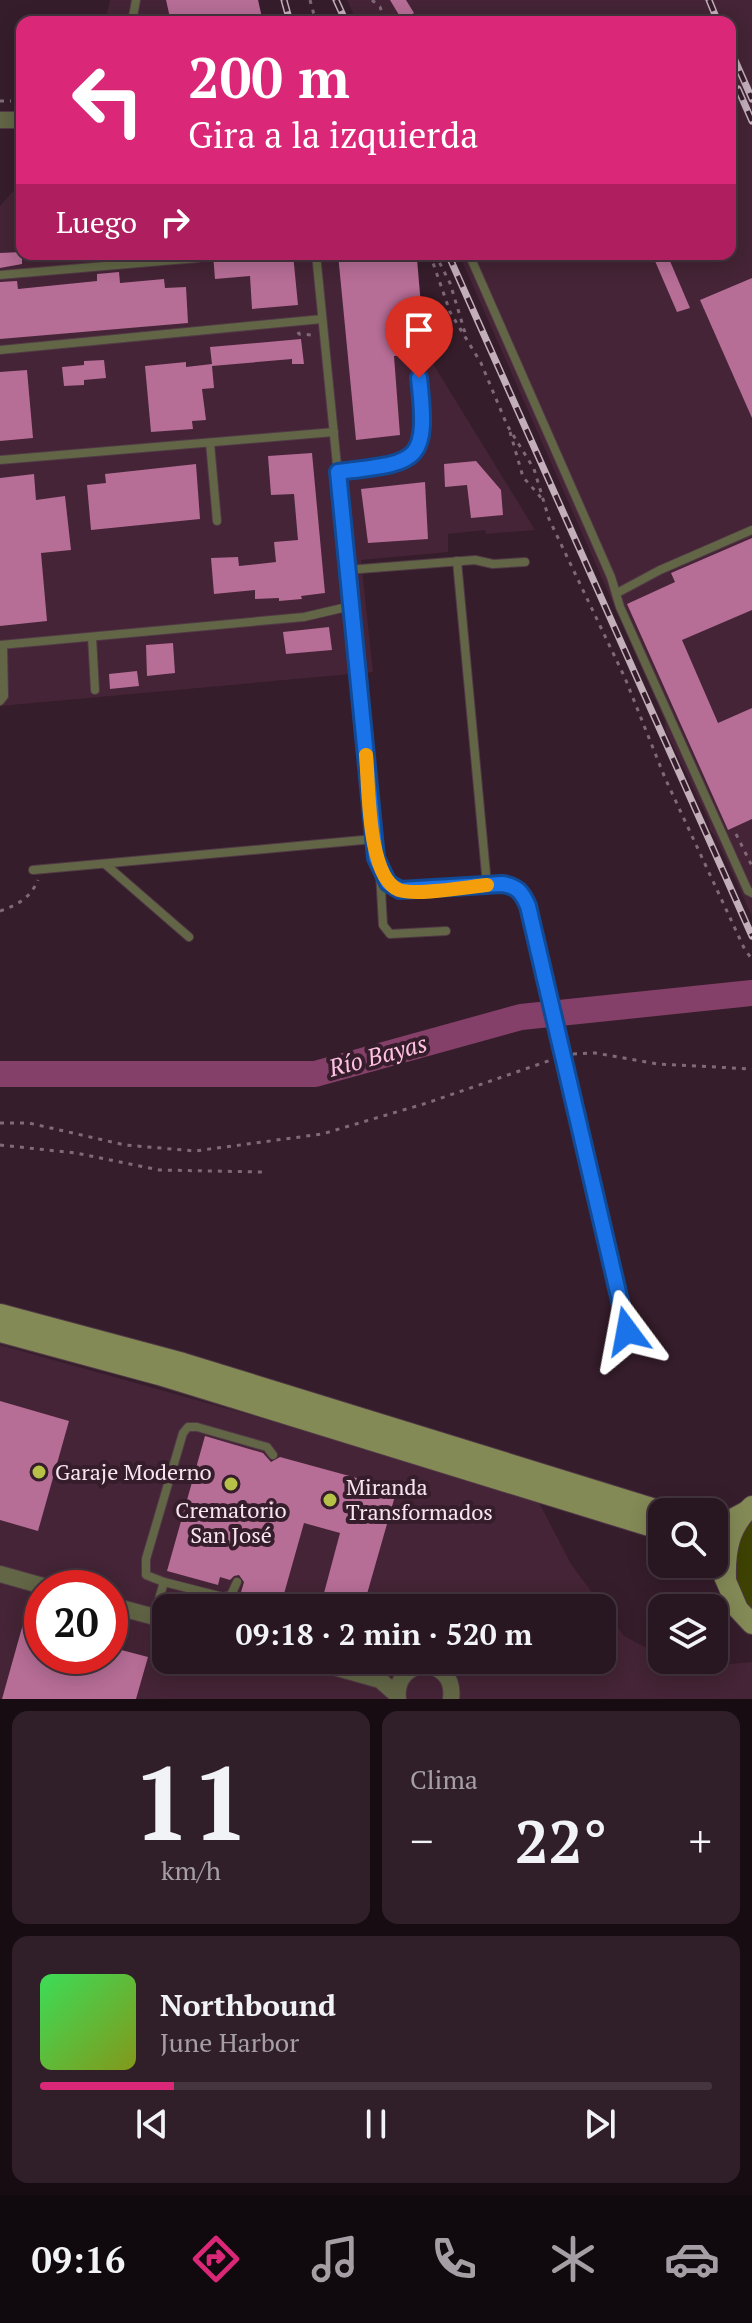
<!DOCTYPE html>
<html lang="es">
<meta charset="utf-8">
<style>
body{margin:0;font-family:"PT Serif",serif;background:#301f29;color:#f1f3f6;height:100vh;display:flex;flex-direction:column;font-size:30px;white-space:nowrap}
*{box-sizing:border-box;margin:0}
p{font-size:26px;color:#a59fa5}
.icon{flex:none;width:44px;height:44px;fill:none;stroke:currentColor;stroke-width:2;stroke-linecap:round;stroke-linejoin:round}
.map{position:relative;height:1699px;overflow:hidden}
.details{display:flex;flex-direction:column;gap:12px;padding:12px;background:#160c12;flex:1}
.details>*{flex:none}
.hud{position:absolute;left:16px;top:16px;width:720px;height:244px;border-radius:16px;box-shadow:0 4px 20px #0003,0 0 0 2px #44353e;background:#db2777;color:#fff;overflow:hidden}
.buttons{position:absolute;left:648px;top:1498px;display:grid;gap:16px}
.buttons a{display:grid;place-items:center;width:80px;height:80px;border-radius:16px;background:#281620;box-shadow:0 4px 20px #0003,0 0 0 2px #44353e;font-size:40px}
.speed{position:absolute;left:24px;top:1570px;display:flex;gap:16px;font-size:40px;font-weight:700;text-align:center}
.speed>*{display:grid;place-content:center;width:104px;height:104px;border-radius:50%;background:#281620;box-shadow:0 4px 20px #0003,0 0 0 2px #44353e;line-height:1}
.speed .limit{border:12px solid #d22;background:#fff;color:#111}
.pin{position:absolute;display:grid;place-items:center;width:68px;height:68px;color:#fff;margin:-82px -34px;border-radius:50% 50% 50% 0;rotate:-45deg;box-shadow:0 0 8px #0007}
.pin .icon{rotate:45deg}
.me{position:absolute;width:88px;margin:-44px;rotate:347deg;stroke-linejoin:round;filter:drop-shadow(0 0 6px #0008)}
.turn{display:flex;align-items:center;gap:28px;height:168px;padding:0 40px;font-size:36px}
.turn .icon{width:104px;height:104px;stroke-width:2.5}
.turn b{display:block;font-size:56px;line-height:68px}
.then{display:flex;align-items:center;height:76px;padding:0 40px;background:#0003;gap:16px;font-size:30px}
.big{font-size:60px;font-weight:700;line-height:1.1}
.details .tile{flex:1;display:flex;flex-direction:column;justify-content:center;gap:12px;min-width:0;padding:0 28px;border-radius:16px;background:#301f29}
.details .dial{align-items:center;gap:0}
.dial b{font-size:104px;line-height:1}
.song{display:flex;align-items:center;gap:24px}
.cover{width:96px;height:96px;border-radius:12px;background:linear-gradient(135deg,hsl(130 70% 55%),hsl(70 70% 35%))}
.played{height:8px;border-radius:4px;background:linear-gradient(90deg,#db2777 20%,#44353e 20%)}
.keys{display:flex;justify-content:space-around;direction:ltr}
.heat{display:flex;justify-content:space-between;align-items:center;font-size:44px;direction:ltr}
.details .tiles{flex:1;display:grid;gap:12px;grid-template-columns:1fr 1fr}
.tile:last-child{grid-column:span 2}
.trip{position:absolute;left:152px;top:1594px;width:464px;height:80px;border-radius:16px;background:#281620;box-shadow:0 4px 20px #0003,0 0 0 2px #44353e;font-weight:700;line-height:80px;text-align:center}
.tabs{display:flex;height:128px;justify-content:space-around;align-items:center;background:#10090d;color:#a59fa5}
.tabs .icon{width:56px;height:56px}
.tabs .on{color:#db2777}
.tabs b{font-size:36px;color:#f1f3f6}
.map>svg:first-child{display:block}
.built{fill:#442436;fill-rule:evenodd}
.green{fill:#3d4101}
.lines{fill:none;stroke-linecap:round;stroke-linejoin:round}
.river{stroke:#854069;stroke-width:26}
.building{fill:#b66d96}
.lane-casing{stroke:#513946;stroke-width:10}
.street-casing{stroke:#513946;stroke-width:18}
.secondary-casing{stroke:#513946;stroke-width:22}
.path{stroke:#816a77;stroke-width:3;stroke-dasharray:4 6;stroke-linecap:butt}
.lane{stroke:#626646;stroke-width:8}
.street{stroke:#626646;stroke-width:16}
.secondary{stroke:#848a56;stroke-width:20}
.rail-casing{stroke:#c3afba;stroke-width:7}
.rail{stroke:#361d2b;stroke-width:4;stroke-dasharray:12;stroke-linecap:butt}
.lane-bridge-casing{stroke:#513946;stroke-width:10;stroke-linecap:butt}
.lane-bridge{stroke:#626646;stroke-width:8}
.route-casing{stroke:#114b97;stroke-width:20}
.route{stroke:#1a73e8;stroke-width:14}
.slow{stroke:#f59e0b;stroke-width:14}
.poi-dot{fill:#b7c147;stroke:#361d2b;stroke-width:3}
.labels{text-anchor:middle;stroke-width:8;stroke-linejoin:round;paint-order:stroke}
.poi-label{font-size:22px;fill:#f8e6ef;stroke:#361d2b;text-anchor:start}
.water-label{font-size:24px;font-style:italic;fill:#ffc1e2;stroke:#361d2b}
</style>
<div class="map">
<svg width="752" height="1699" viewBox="0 0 752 1699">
<rect width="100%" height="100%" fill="#361d2b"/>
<g class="built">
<polygon points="110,0 258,0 263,22 105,22"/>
<polygon points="347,0 752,0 752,916 715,836 710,830 709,821 666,731 665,721 459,254 730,254 730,22 357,22"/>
<polygon points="22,181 22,254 416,254 427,354 535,530 486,534 485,530 448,534 448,552 361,560 373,672 0,706 0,206"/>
<path d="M0,1345L535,1495L571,1564L624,1636L662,1656V1660H669L686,1668L752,1662V1699H0ZM42,1588H110V1656H42ZM166,1608H602V1660H166Z"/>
</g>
<path class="green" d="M752,1521V1609C729,1585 731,1545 752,1521Z"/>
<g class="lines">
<polyline class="river" points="0,1074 315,1074 521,1017 752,993"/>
</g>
<g class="building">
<polygon points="166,0 258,0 263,22 171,22"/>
<polygon points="390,0 406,0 414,13 402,20"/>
<polygon points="22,252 22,264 0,268 0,253"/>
<polygon points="213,254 293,254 298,305 252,309 250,276 215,279"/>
<polygon points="338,254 384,254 385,262 417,259 425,353 394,356 400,435 356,440"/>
<polygon points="652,254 667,254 690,308 677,312"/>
<polygon points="119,272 120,283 164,279 165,288 186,287 188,323 0,339 0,282 17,281 18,289 97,281 97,274"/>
<polygon points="752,278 752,418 700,300"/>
<polygon points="301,339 304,364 292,364 292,359 212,366 214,388 202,389 206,420 192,421 193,429 151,432 145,366 186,362 186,367 212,364 210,347"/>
<polygon points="104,360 106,378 84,380 84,385 64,386 62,367 84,365 84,361"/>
<polygon points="27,370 33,438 0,441 0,372"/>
<polygon points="312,453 325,593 301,596 302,599 279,601 279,598 255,599 255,590 214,594 211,558 238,557 239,566 276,562 274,542 298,540 294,494 271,495 268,456"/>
<polygon points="476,461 501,490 503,515 471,518 467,485 445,487 444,464"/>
<polygon points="196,464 200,519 91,530 87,485 106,483 105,474"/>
<polygon points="34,474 36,500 65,496 71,550 41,553 47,621 0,626 0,478"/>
<polygon points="425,482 428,539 368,543 361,489"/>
<polygon points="752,538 752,610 682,640 718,723 752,708 752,819 728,830 627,604 675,582 671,573"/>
<polygon points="329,627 332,650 286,654 283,632"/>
<polygon points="173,643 175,673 147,676 146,645"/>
<polygon points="137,671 139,686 110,689 109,674"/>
<polygon points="0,1401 69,1421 38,1531 0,1520"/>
<polygon points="205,1436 263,1453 271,1462 280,1457 397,1489 363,1608 320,1608 340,1533 304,1523 280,1608 270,1608 239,1599 244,1582 239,1575 234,1576 230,1580 220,1577 218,1585 167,1571"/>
<polygon points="23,1624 42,1630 42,1656 110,1656 110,1647 148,1657 136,1699 2,1699"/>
</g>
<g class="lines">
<defs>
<g id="lane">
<polyline points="132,22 136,0"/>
<path d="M316,254L376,858L388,883L400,890L502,884C535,889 536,938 542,965"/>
<polyline points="469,254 611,577 620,607 748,891 752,893"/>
<polyline points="0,275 198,258"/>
<polyline points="0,350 322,319"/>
<polyline points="210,443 217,521"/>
<polyline points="0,460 334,432"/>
<path d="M338,472C418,462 429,465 419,378"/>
<polyline points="457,561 487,885"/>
<polyline points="347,570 475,560 493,564 525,562"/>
<polyline points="617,593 660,570 752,530"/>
<polyline points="92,637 95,690"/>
<polyline points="0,645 304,617 351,606"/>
<polyline points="0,701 4,696 3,645"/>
<polyline points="105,864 189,937"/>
<polyline points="33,870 374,839"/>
<polyline points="380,872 383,925 390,934 446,931"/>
<polyline points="568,1080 627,1331"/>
<polyline points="164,1582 223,1597 231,1595 237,1582"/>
<polyline points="154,1616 164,1582 146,1575 146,1559 183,1433 188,1427 197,1427 267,1447 273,1455"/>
</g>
<g id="street">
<polyline points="0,120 22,120"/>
<polyline points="0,1574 50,1588"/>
<polyline points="110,1605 166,1620"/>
<polyline points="309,1660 380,1680 397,1695"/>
<path d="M398,1699C393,1655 457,1655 451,1699"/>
</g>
<g id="secondary">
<polyline points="0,1314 183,1363 665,1512"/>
<polyline points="0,1332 159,1375 662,1530"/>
<polyline points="714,1523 728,1521 745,1512"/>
<polyline points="720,1567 738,1609 752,1624"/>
<path d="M726,1580C725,1551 729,1526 752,1506"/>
</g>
</defs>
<use href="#lane" class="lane-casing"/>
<use href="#street" class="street-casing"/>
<use href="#secondary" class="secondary-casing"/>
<g class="path">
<polyline points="310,0 316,22"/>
<polyline points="372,0 380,7 386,22"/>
<polyline points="345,22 352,20 353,22"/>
<polyline points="0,101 11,101"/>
<polyline points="430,254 450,312 481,363 507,425 534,469 549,519 625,678 665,778 745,950 752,959"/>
<polyline points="435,254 450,283 466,336"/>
<polyline points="298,332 299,334 312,335"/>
<polyline points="510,432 523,477 545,502"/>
<polyline points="736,834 752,866"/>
<path d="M0,911C18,905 31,897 38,880"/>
<polyline points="573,1054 595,1053 658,1064 752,1069"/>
<polyline points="0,1123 29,1123 125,1145 195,1151 322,1134 427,1103 554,1059"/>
<polyline points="0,1145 76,1153 159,1170 264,1172"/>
<polyline points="682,1510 682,1508 695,1512"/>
</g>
<use href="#lane" class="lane"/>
<use href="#street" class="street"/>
<use href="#secondary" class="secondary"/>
<defs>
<g id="rail">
<polyline points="284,0 290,22"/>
<polyline points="336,0 346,22"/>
<polyline points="709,0 718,22"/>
<polyline points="730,49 752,99"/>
<polyline points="738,89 752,121"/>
<polyline points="448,254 752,936"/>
</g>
</defs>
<use href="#rail" class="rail-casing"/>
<use href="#rail" class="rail"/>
<defs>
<polyline id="lane-bridge" points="542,965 568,1080"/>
</defs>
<use href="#lane-bridge" class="lane-bridge-casing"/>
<use href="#lane-bridge" class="lane-bridge"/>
</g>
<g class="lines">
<defs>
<path id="route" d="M419,378C429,465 418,462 338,472L376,858L388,883L400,890L502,884C517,886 522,892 528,906L627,1331"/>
</defs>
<use href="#route" class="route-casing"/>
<use href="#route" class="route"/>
<path class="slow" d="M366,755C369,786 367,877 399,890C416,896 467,887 487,885"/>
</g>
<g class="poi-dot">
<circle cx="39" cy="1472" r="8"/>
<circle cx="231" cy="1484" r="8"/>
<circle cx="330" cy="1500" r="8"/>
</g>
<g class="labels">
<g class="poi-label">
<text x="55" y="1480">Garaje Moderno</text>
<text x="346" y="1495">Miranda<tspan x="346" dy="25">Transformados</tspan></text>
<text x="231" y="1518" text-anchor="middle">Crematorio<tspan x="231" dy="25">San José</tspan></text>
</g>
<g class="water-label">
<text transform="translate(378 1056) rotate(-15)" y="8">Río Bayas</text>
</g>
</g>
</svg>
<div class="buttons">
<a><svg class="icon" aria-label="search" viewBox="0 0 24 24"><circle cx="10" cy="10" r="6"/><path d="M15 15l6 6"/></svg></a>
<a><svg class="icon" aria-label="layers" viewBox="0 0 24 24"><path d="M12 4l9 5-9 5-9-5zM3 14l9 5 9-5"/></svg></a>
</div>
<div class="speed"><div class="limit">20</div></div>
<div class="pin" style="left:419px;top:378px;background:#d93025"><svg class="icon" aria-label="arrive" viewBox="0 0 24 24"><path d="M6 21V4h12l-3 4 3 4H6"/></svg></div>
<svg class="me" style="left:627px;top:1331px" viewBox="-20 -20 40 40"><path d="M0-17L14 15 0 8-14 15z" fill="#1a73e8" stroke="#fff" stroke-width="4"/></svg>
<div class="trip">09:18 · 2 min · 520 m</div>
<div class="hud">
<div class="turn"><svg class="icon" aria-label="left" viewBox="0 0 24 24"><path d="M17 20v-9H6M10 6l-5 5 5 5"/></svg><div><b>200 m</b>Gira a la izquierda</div></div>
<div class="then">Luego<svg class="icon" aria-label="right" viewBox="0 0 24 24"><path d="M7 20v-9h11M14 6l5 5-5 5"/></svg></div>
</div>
</div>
<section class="details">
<div class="tiles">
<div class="tile dial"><b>11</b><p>km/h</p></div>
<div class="tile"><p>Clima</p>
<div class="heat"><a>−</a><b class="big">22°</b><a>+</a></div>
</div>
<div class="tile">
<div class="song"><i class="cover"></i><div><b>Northbound</b><p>June Harbor</p></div></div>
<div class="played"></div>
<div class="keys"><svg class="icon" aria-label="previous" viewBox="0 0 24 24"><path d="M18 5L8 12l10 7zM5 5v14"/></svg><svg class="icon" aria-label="pause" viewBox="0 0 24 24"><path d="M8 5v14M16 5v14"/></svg><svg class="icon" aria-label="next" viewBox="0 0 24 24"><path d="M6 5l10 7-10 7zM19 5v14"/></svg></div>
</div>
</div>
</section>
<nav class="tabs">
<b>09:16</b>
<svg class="icon on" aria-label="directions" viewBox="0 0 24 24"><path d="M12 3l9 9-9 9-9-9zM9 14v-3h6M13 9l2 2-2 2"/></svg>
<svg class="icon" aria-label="music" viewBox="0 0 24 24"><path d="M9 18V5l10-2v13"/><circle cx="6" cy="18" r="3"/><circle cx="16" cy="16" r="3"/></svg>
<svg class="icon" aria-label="phone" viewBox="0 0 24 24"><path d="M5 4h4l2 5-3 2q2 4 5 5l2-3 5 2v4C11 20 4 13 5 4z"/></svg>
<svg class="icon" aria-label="climate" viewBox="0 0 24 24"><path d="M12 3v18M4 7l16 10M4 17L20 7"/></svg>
<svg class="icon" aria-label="car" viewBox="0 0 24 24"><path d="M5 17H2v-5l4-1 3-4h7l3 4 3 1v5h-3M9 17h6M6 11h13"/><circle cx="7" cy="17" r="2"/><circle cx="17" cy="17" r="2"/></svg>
</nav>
